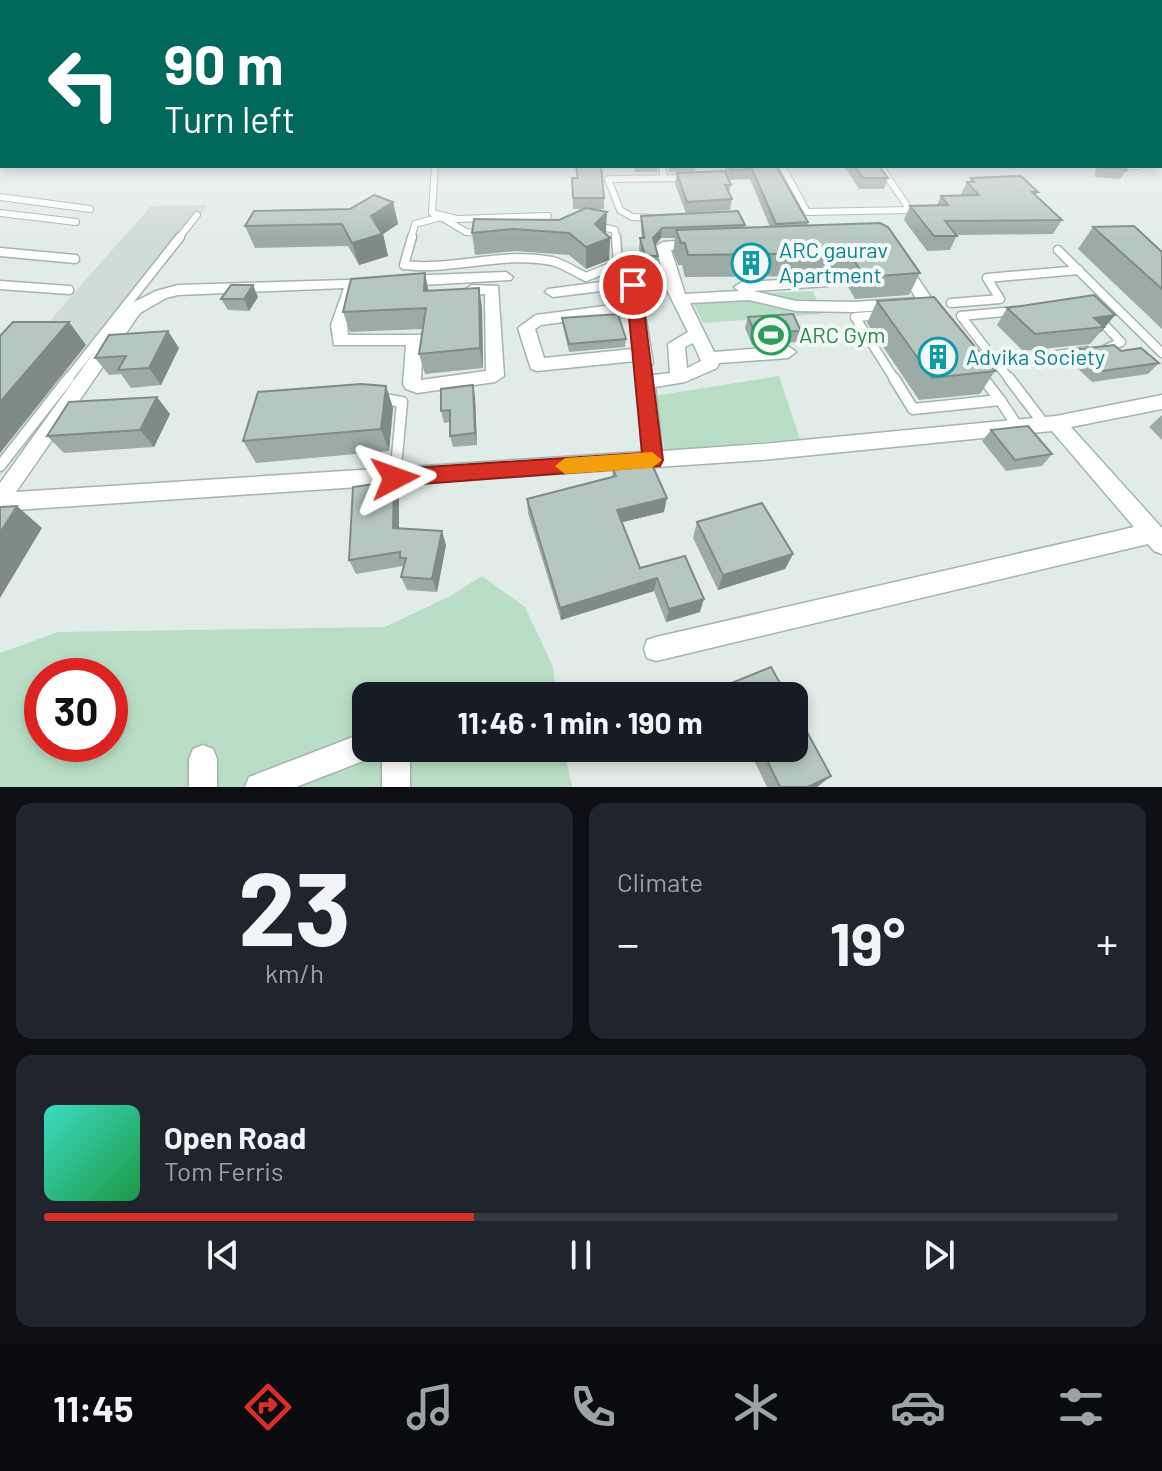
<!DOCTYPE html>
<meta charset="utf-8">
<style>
body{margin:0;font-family:Barlow,sans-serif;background:#20242c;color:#f1f3f6;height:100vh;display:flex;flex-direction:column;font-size:30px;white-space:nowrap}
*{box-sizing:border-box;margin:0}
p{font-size:26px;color:#9ea1a6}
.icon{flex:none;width:44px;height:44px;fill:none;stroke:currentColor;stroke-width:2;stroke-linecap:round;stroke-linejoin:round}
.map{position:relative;height:787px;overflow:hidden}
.details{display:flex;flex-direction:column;gap:16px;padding:16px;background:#0d0f14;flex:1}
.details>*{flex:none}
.banner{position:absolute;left:0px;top:0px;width:1162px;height:168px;box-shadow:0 4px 12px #0003;background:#00695c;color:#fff;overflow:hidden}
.speed{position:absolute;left:24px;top:658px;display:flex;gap:16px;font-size:40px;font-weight:700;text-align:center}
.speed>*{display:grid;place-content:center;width:104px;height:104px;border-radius:50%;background:#171b24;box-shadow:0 4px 12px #0003;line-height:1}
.speed .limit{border:12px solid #d22;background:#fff;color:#111}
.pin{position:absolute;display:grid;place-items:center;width:68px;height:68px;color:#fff;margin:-34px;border:4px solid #fff;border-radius:50%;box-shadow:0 2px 8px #0007}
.me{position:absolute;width:88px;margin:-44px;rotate:86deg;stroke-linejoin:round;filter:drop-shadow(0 0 6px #0008)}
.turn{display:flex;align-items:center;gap:28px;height:168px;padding:0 32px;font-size:36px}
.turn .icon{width:104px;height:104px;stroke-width:2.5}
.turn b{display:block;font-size:56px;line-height:68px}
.big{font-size:60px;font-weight:700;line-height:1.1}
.details .widget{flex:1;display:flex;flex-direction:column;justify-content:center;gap:12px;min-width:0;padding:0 28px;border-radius:16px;background:#20242c}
.details .dial{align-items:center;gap:0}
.dial b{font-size:104px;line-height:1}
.song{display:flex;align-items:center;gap:24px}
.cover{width:96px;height:96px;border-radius:12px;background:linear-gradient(135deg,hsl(170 70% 55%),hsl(140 70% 35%))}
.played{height:8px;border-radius:4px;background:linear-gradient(90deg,#d93025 40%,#363941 40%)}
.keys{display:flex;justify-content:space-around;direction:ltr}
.heat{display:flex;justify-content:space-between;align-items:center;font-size:44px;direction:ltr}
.details .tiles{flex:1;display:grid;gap:16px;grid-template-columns:1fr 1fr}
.widget:last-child{grid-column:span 2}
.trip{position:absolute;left:352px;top:682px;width:456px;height:80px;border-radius:16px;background:#171b24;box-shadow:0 4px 12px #0003;font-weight:700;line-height:80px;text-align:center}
.menu{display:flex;height:128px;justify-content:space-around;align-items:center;background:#090b0e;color:#9ea1a6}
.menu .icon{width:56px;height:56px}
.menu .selected{color:#d93025}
.menu b{font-size:36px;color:#f1f3f6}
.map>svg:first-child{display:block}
.built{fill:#cfdcd7}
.green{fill:#b9dec5;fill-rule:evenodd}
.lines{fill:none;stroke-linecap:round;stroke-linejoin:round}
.lane-far2-casing{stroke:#a4b4af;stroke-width:8}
.lane-far1-casing{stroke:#a4b4af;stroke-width:11}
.lane-casing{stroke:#a4b4af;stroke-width:13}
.street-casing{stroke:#a4b4af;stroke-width:3}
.highway-casing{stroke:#c1c9c7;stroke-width:3}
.lane-far2{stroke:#fff;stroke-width:6}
.lane-far1{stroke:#fff;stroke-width:8}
.lane{stroke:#fff;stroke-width:10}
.street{fill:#fff;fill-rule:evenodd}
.highway{fill:#2c6a60;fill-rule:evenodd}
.wall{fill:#9daba6}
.shaded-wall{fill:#7f8b87}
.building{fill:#b6c7c1;stroke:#7f8b87;stroke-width:2}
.route{fill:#d93025;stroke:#8d1f18;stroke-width:2}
.slow{fill:#f59e0b}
.labels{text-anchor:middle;stroke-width:8;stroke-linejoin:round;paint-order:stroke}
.culture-label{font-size:22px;fill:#0d838f;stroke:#f2f8f5;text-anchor:start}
.leisure-label{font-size:22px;fill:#27864d;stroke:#f2f8f5;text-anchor:start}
</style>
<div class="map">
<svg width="1162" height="787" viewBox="0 0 1162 787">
<rect width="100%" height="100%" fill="#e1ece8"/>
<polygon class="built" points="208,205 0,476 0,377 151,206"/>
<g class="green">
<polygon points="813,291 822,314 703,323 690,296"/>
<polygon points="779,376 800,439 665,450 654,396"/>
<path d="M482,576L525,607L553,667L557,696H366V748H564L572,787H0V653L58,632L385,627L452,595ZM42,676H110V744H42Z"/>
</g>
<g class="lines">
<defs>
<g id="lane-far2">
<polyline points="435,166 432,213 457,219 548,216"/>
<polyline points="662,166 664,178"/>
<polyline points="782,166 807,212 910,210 880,166"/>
<polyline points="1122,166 1139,166"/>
<polyline points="0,197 90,209"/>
<polyline points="0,213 76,222"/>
<polyline points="653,218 632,217 620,210 608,179 686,178"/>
<polyline points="178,239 197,215"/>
<polyline points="411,239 415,224 441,217 466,232 559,236 585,223 615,230 616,239"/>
</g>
<g id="lane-far1">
<path d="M412,237L404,265C453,271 504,251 552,261C564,264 575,272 586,277L618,264L616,237"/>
<polyline points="1058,250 1162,353"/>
<polyline points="0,252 75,259"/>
<polyline points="0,285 69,290"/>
<polyline points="951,303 1000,299 987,278 1079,270"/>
<polyline points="1099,319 1121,342 1106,349"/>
<polyline points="997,363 961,316 1014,311"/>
<polyline points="67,380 180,237"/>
<polyline points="895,380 855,317 931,312 985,380"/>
<polyline points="1010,380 997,363 1087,351"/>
</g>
<g id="lane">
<polyline points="894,378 913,409 1000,400 983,378"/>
<polyline points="1009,378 1044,424"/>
<polyline points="378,398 402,402 395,478"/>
<polyline points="1000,400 1018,427"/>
<polyline points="0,466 69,378"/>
</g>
<g id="street">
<path d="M698,239L705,243L703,246L671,250L685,294L739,291L734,287L742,282L823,278L831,283L828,286L753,291L796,301L854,302L916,298L895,265L902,261L907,262L934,302L926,307L854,312L796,311L749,300L690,303L714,352L788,346L796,352L788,358L719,363L717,368L685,382L655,387L662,451L761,444L1056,416L1162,395V409L1071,427L1162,528V554L1154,551L1148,544L656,661L647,658L644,649L647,640L656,637L1134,527L1052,431L761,460L0,511V483L128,305L156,291L178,285L380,279V285L357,287L347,325L348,335H421L423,339L421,380L486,371L485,294L472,295L464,290L472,285L498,286L504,376L495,382L417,393L406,389L403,384L406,345H334L331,325L344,288L178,295L166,298L140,313L16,492L642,452L637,382L646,376L670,373L668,344L688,332L667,290L656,246L663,242ZM693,343L701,361L687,368L685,347Z"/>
<polygon points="506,272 513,277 511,280 404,286 396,281 404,276"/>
<path d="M632,278L640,283L653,363L650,367H638L635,361L537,371L531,369L518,328L536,315L627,303L625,288L553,297L545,292L548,289ZM629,313L633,349L544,358L535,329L541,325Z"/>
<polygon points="366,732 366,748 404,748 410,761 410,787 382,787 382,762 378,751 376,756 296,787 245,787 249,777"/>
<polygon points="203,745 213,749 217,759 217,787 189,787 189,759 193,749"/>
</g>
<polygon id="highway" points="0,135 2,135 0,145"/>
</defs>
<use href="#lane-far2" class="lane-far2-casing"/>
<use href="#lane-far1" class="lane-far1-casing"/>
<use href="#lane" class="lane-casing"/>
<use href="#street" class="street-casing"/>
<use href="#highway" class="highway-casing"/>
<use href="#lane-far2" class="lane-far2"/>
<use href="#lane-far1" class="lane-far1"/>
<use href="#lane" class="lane"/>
<use href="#street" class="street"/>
<use href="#highway" class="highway"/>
</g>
<g class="wall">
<polygon points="576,166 604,198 604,209 591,209 606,235 610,238 609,260 586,269 569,255 515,251 475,255 472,233 559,220 583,209 573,209 572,178 577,178"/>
<polygon points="634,166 658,166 657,172 635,172"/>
<polygon points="668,166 696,166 695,171 669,172"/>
<polygon points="724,166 776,166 808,222 807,226 920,273 909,295 855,299 842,276 685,277 682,265 678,265 673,252 675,238 661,238 655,245 658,256 657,266 644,267 639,249 640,238 642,238 641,227 641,216 745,225 744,228 770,227 750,179 730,180"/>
<polygon points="844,166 879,166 888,178 884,189 859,189"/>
<polygon points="1096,166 1125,166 1127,170 1120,179 1095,177"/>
<polygon points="677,173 731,185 729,193 732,199 730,210 686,213 675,184"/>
<polygon points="971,178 1038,192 1036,195 1062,220 1053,234 957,235 950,250 927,251 904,220 910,206 937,205 941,196 960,196 967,182 969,182"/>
<polygon points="393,202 398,224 383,234 388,256 359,265 348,246 255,248 245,226"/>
<polygon points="1093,227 1162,252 1162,329 1078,249"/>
<polygon points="479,288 482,308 483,368 425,374 419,354 423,329 350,332 343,312 429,291"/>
<polygon points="258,297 249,311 228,310 221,299"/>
<polygon points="877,301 995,371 980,394 919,400 867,323"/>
<polygon points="1007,308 1115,315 1090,344 1023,351 997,325"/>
<polygon points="748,317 801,331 797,342 752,345 745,328"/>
<polygon points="562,318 626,339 625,347 569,352 563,326"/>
<polygon points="179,348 161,385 131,388 121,374 109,375 95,358"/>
<polygon points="1080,349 1121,351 1159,363 1148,374 1092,382 1070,361"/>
<polygon points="386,386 393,408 389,451 256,463 243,441"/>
<polygon points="475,397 477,445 453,447 450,436 450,422 444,423 441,411"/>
<polygon points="170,414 154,447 64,453 47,436"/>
<polygon points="1162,415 1162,440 1149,427"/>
<polygon points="991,430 1052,454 1042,466 1006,471 982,441"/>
<polygon points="613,469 664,512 622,522 640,568 685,556 700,612 666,622 654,591 561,620 528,513 527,499 612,477"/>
<polygon points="394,481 399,495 399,529 446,545 437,592 407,590 401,577 403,566 356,574 349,560"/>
<polygon points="697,522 793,554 785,569 718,590 693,538"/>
<polygon points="729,684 787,696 723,696"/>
<polygon points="748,748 794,748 831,776 817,787 767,787"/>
</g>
<g class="shaded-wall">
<polygon points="393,202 398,224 383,234 388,256 359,265 352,243 371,216"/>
<polygon points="607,212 606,234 610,238 609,260 586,269 586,247 595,224"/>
<polygon points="662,228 661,238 652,249 653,238"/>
<polygon points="425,273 429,293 424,291"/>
<polygon points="253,285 258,297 249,311 244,299"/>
<polygon points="479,288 482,308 483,368 480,348"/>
<polygon points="1115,315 1101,332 1099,332 1104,327 1094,318"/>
<polygon points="69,322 86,345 0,453 0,402"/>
<polygon points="168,331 179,348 161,385 149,368"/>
<polygon points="473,385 475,397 477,445 475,433"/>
<polygon points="386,386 393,408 389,451 381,429"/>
<polygon points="157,397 170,414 154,447 140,430"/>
<polygon points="394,481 399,495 399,542 393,528"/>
<polygon points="667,498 664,512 615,524 617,510"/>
<polygon points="17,506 42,528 0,598 0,533"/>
<polygon points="442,531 446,545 437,592 432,579"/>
<polygon points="793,554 785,569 718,590 723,575"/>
<polygon points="657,578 654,591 561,620 560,608"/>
<polygon points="704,599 700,612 666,622 669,609"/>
<polygon points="831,776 817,787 808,787"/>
</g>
<g class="building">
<polygon points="576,166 601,166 604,198 573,198 572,178 578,178"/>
<polygon points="730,166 776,166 808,222 776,224 752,169 732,170"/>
<polygon points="854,166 879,166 888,178 863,178"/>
<polygon points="1102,166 1125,166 1127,170 1101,167"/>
<polygon points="725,171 731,185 725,185 732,199 687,202 677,173"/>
<polygon points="1021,176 1038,192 1032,192 1062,220 945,221 957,236 934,236 910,206 948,205 941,196 979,195 967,182 974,182 971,178"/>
<polygon points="374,195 393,202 371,216 382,234 352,243 342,224 245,226 254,211 350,209"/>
<polygon points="586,208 607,212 595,224 610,238 586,247 569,233 513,229 472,233 474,219 559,220"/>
<polygon points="738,211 745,225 662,228 653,238 658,256 645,256 640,238 644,238 641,216"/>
<polygon points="880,223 888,227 920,273 864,277 850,253 688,255 685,243 681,243 676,230"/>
<polygon points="1134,226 1162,252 1162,289 1093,227"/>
<polygon points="425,273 424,291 479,288 480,348 419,354 426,308 343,312 351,279"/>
<polygon points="231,285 253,285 244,299 221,299"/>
<polygon points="1094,295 1115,315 1094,318 1104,327 1035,334 1007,308"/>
<polygon points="934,297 995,371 932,378 877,301"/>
<polygon points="618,314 626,339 569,344 562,318"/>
<polygon points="793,314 801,331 755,333 748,317"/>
<polygon points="13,322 69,322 0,402 0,336"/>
<polygon points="168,331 149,368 118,370 126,356 95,358 109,335"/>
<polygon points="1114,345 1121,351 1141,348 1159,363 1102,371 1080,349"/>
<polygon points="361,384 386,386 381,429 243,441 258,392"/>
<polygon points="473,385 475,433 450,436 450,410 441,411 441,389"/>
<polygon points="157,397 140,430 47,436 69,402"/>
<polygon points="1028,426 1052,454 1015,460 991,430"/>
<polygon points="650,460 667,498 617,510 640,568 685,556 704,599 669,609 657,578 560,608 527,499 616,476 613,469"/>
<polygon points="394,481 393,528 442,531 432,579 401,577 406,558 400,558 400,552 349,560 353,487"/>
<polygon points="762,503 793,554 723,575 697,522"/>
<polygon points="17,506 0,533 0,507"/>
<polygon points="771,667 787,696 735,696 729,684"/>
<polygon points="794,708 831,776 808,787 780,787 761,748 794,748"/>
</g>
<linearGradient id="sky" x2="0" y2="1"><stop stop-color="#81badf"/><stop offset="0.54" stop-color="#f2f6f5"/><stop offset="1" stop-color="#f2f6f5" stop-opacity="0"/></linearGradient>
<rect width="1162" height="237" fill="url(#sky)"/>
<polygon class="route" points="633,280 641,285 663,460 660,466 395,486 388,484 385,478 388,472 395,469 642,453 626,285"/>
<polygon class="slow" points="652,452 662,460 652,468 565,474 555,466 565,458"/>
<defs>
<symbol id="building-ring" viewBox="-11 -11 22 22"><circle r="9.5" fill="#f2f8f5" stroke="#0f9aa8" stroke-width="1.5"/><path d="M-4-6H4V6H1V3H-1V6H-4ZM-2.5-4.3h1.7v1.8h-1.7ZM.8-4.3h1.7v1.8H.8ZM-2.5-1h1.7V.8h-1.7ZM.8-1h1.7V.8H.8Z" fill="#0f9aa8"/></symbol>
<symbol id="stadium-ring" viewBox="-11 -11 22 22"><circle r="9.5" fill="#f2f8f5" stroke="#2e9e5b" stroke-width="1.5"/><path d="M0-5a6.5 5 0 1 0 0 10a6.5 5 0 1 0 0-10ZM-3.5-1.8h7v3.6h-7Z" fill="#2e9e5b"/></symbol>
</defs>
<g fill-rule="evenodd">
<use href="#building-ring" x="729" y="241" width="44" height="44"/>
<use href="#stadium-ring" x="749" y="313" width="44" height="44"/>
<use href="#building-ring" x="916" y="335" width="44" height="44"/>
</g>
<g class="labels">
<g class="culture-label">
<text x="779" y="258">ARC gaurav<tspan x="779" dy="25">Apartment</tspan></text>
<text x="966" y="365">Advika Society</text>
</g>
<g class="leisure-label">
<text x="799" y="343">ARC Gym</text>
</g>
</g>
</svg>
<div class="speed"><div class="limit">30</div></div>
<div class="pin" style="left:633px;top:285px;background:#d93025"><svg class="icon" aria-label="arrive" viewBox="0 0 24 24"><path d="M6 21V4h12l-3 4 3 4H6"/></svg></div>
<svg class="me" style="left:395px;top:478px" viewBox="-20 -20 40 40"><path d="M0-17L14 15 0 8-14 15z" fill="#d93025" stroke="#fff" stroke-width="4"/></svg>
<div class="trip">11:46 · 1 min · 190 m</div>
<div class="banner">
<div class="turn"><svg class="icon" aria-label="left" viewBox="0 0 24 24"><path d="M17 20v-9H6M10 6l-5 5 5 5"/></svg><div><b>90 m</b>Turn left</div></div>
</div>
</div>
<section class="details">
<div class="tiles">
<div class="widget dial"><b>23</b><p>km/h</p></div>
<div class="widget"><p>Climate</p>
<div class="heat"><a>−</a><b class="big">19°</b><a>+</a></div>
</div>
<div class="widget">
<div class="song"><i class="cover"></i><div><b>Open Road</b><p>Tom Ferris</p></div></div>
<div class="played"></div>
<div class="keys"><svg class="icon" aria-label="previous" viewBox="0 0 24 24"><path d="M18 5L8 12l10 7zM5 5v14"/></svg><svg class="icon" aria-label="pause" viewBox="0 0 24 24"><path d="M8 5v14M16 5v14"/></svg><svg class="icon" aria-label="next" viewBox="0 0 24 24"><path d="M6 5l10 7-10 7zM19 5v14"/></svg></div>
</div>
</div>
</section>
<nav class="menu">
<b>11:45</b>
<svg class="icon selected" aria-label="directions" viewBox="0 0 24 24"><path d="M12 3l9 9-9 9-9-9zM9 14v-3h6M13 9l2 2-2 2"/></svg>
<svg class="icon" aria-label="music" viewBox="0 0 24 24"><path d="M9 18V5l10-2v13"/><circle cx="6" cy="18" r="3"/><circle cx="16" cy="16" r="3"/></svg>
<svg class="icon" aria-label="phone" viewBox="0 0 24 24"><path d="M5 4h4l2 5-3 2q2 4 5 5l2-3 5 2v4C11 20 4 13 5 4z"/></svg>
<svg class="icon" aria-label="climate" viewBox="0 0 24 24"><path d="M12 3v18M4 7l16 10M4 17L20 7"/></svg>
<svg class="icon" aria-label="car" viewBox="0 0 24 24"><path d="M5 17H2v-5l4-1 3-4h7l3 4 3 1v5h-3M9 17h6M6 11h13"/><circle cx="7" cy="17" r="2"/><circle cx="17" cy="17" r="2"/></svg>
<svg class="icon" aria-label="filters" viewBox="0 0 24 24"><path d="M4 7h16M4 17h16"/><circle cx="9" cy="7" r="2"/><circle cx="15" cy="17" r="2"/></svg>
</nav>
